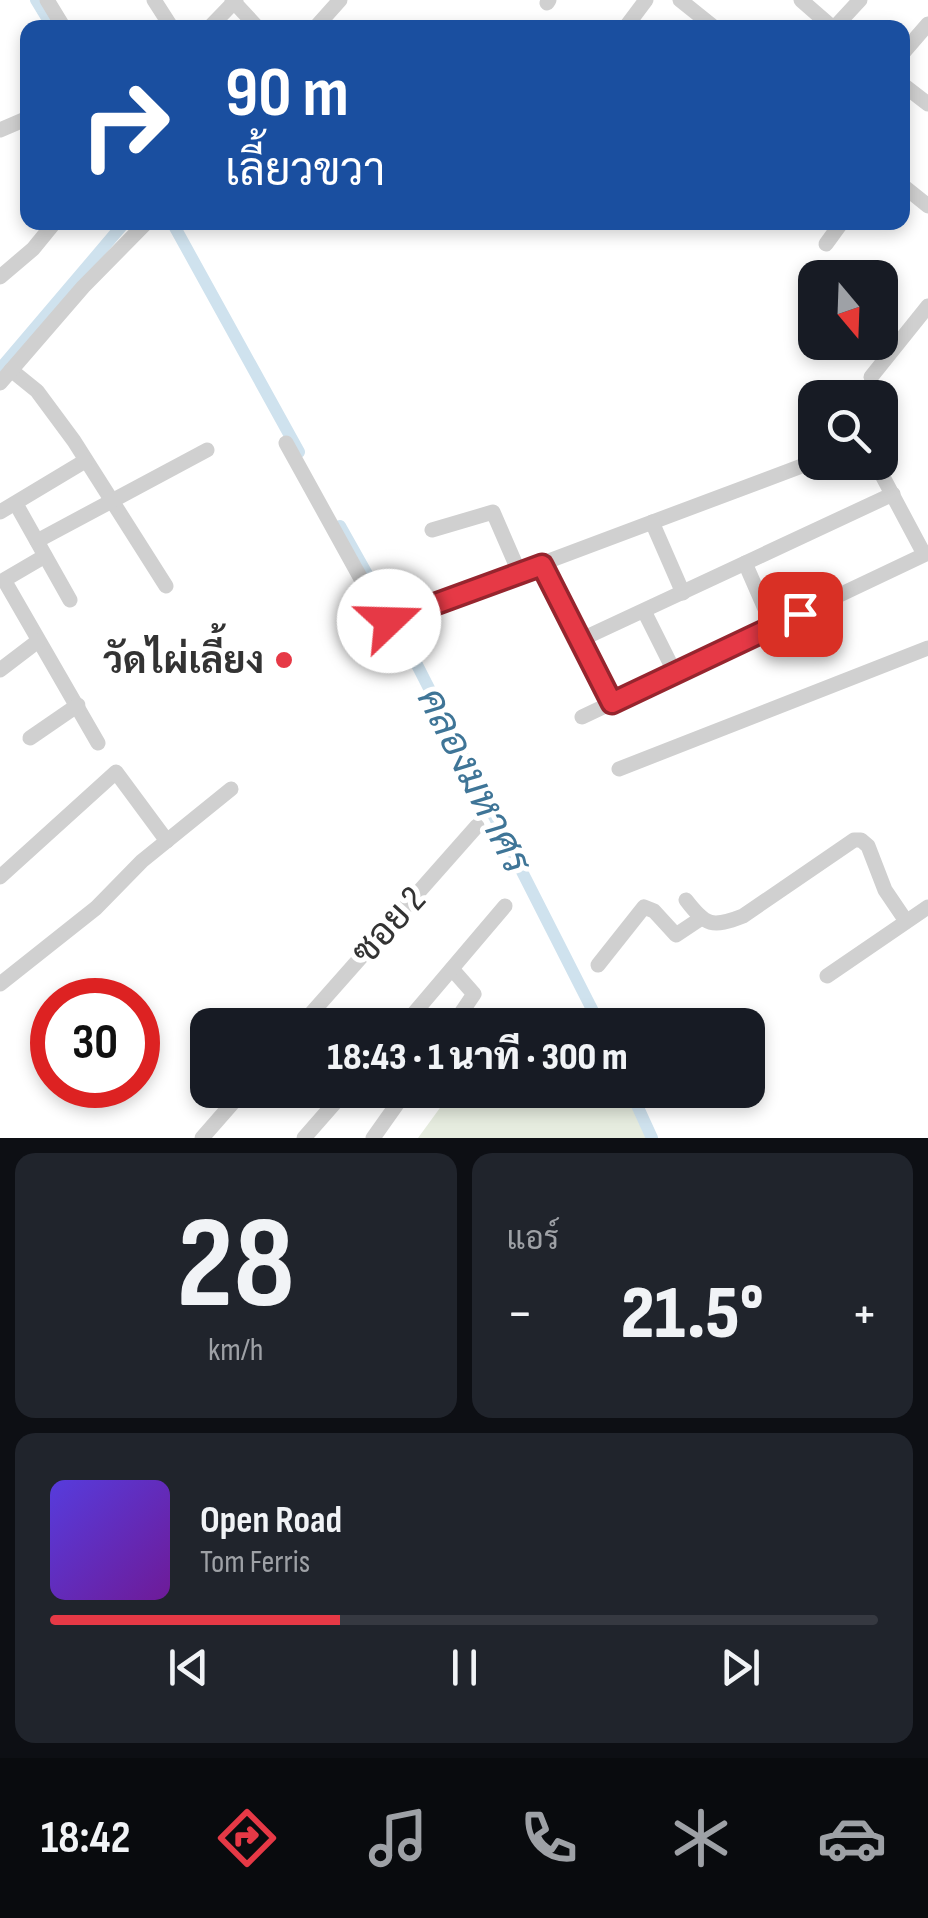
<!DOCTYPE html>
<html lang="th">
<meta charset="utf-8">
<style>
body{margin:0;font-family:"Sofia Sans Condensed",Sarabun,sans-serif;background:#20242c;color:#f1f3f6;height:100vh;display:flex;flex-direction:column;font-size:38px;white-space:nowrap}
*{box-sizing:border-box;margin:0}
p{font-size:32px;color:#9ea1a6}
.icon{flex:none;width:55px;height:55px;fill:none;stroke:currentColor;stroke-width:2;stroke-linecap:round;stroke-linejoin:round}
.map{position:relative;height:1138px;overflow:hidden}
.details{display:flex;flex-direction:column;gap:15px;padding:15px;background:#0d0f14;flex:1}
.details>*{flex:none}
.hud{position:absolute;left:20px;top:20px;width:890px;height:210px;border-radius:20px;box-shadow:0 5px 15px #0003;background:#1a4fa0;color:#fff;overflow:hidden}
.needle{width:65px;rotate:161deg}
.controls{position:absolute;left:798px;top:260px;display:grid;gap:20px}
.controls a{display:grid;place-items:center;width:100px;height:100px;border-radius:20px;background:#171b24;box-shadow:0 5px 15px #0003;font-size:50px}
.speed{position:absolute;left:30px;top:978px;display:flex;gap:20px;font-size:50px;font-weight:700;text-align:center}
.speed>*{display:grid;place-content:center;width:130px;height:130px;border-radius:50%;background:#171b24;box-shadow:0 5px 15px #0003;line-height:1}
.speed .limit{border:15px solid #d22;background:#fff;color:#111}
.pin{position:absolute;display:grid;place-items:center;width:85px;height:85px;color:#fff;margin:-42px;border-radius:20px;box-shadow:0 5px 15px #0006}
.me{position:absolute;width:110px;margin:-55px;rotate:69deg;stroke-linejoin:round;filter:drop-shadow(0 0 8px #0008)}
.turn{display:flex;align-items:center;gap:35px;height:210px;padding:0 40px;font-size:45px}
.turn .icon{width:130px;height:130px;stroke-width:2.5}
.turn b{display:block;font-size:70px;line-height:85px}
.big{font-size:75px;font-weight:800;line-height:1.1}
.details .card{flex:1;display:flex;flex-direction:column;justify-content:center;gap:15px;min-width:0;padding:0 35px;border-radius:20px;background:#20242c}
.details .dial{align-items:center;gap:0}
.dial b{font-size:130px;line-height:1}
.song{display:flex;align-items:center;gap:30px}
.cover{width:120px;height:120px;border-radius:15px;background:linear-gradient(135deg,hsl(250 70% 55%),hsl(280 70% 35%))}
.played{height:10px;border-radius:5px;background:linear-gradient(90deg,#e63946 35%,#363941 35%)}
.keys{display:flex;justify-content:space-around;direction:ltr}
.heat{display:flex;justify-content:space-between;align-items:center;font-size:55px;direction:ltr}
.details .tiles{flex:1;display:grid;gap:15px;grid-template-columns:1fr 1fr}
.card:last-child{grid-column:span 2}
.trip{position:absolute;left:190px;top:1008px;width:575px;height:100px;border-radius:20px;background:#171b24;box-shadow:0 5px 15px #0003;font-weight:800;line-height:100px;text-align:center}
.tab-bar{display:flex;height:160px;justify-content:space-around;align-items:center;background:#090b0e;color:#9ea1a6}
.tab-bar .icon{width:70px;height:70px}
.tab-bar .current{color:#e63946}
.tab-bar b{font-size:45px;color:#f1f3f6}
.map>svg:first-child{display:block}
.green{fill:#e6ecdf}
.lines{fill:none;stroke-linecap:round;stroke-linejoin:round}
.canal{stroke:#cfe2ee;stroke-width:12}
.minor{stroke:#d0d0d0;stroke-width:15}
.route-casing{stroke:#96252e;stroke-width:25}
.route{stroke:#e63946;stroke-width:18}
.poi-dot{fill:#e63946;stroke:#fff;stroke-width:4}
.labels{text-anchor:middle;stroke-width:10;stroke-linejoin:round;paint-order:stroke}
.poi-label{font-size:38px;font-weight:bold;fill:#333;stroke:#fff;text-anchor:end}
.street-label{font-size:38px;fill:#333;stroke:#fff}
.water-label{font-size:40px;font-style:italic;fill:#3f7597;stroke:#fff}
</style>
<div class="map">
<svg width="928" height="1138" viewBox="0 0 928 1138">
<rect width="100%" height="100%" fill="#fff"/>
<polygon class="green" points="453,1090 625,1090 648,1138 418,1138"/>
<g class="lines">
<g class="canal">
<polyline points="36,0 53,28"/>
<polyline points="172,222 299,452"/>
<polyline points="0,369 125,222"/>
<polyline points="340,526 409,649 600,1025"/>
<polyline points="630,1090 652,1138"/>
</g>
<g class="minor">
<polyline points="47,0 64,28"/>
<polyline points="154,0 172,28"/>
<polyline points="232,0 258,28"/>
<polyline points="680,0 715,28"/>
<polyline points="801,0 833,28"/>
<polyline points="547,3 549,0"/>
<polyline points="209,28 236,0"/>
<polyline points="315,28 340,0"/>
<polyline points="625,28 646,0"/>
<polyline points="834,28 860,0"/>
<polyline points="902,54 928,24"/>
<polyline points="902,84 928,104"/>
<polyline points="0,130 28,118"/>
<polyline points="902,185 928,206"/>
<polyline points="826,244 842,222"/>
<polyline points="0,277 33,249 55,222"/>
<polyline points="11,370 37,391 74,441 166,586"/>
<polyline points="871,377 928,306"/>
<polyline points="0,383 83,287 147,222"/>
<polyline points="286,443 386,624 389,621 815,461"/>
<polyline points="875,462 924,554"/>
<polyline points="16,504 70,600"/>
<polyline points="0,512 85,461"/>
<polyline points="652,522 683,593"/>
<polyline points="432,530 493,512 519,572"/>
<polyline points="37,541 207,450"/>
<polyline points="45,556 4,580 98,743"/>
<polyline points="745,563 773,627"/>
<polyline points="541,565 612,703"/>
<polyline points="644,611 675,673"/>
<polyline points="580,640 893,494"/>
<polyline points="0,670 38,641"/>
<polyline points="582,717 928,553"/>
<polyline points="30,738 78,705"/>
<polyline points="619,769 928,648"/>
<polyline points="0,877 116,772 167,841"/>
<path d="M686,900C706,926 712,928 743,916L854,840H861L868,846L885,890L906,921"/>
<polyline points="598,965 644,907 654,911 676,935 700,919"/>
<polyline points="452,969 474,994 453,1025"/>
<polyline points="827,976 928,907"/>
<polyline points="0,984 96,908 142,861 231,789"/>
<polyline points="301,1025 477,826"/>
<polyline points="404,1025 505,906"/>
<polyline points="202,1138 244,1090"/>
<polyline points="304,1138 346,1090"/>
<polyline points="373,1138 407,1090"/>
</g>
</g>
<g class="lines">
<defs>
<polyline id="route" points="389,621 542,565 612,703 800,614"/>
</defs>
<use href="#route" class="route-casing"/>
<use href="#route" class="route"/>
</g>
<circle class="poi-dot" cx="284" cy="660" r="10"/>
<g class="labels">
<g class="poi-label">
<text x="264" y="673">วัดไผ่เลี้ยง</text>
</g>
<g class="street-label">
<text transform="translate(388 925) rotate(-48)" y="13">ซอย 2</text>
</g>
<g class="water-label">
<text transform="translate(475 780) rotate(63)" y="14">คลองมหาศร</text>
</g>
</g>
</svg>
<div class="controls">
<a><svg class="needle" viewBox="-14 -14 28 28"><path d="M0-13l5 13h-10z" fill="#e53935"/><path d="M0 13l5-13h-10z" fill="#9ea1a6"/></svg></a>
<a><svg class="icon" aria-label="search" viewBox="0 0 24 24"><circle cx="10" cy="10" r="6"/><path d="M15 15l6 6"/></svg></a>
</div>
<div class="speed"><div class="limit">30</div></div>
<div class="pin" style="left:800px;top:614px;background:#d93025"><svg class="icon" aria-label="arrive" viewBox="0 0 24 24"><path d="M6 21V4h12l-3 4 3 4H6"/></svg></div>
<svg class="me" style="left:389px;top:621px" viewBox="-20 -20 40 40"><circle r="19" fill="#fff"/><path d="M0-13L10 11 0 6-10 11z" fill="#e63946"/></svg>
<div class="trip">18:43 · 1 นาที · 300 m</div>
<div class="hud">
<div class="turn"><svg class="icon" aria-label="right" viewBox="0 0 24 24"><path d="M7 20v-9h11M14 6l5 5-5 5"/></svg><div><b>90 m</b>เลี้ยวขวา</div></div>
</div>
</div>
<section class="details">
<div class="tiles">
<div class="card dial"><b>28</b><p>km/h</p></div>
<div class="card"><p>แอร์</p>
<div class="heat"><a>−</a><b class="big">21.5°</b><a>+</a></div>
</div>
<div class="card">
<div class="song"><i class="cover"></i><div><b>Open Road</b><p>Tom Ferris</p></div></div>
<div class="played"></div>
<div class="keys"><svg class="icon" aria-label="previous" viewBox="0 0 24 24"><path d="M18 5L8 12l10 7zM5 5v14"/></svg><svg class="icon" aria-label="pause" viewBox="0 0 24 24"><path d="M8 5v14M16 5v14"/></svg><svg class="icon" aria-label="next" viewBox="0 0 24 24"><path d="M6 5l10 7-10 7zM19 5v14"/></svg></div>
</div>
</div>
</section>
<nav class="tab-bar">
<b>18:42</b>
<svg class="icon current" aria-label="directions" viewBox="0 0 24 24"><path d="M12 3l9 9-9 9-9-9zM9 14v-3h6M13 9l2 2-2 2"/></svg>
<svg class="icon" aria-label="music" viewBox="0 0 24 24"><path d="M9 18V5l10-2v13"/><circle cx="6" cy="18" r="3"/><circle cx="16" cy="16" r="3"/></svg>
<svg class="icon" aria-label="phone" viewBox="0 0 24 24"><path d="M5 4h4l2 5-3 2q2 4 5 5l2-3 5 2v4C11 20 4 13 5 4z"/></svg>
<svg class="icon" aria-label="climate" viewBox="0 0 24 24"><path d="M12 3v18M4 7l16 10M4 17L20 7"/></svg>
<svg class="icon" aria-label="car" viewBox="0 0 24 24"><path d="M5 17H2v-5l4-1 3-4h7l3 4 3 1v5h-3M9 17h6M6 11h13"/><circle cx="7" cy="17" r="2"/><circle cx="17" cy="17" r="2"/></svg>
</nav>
